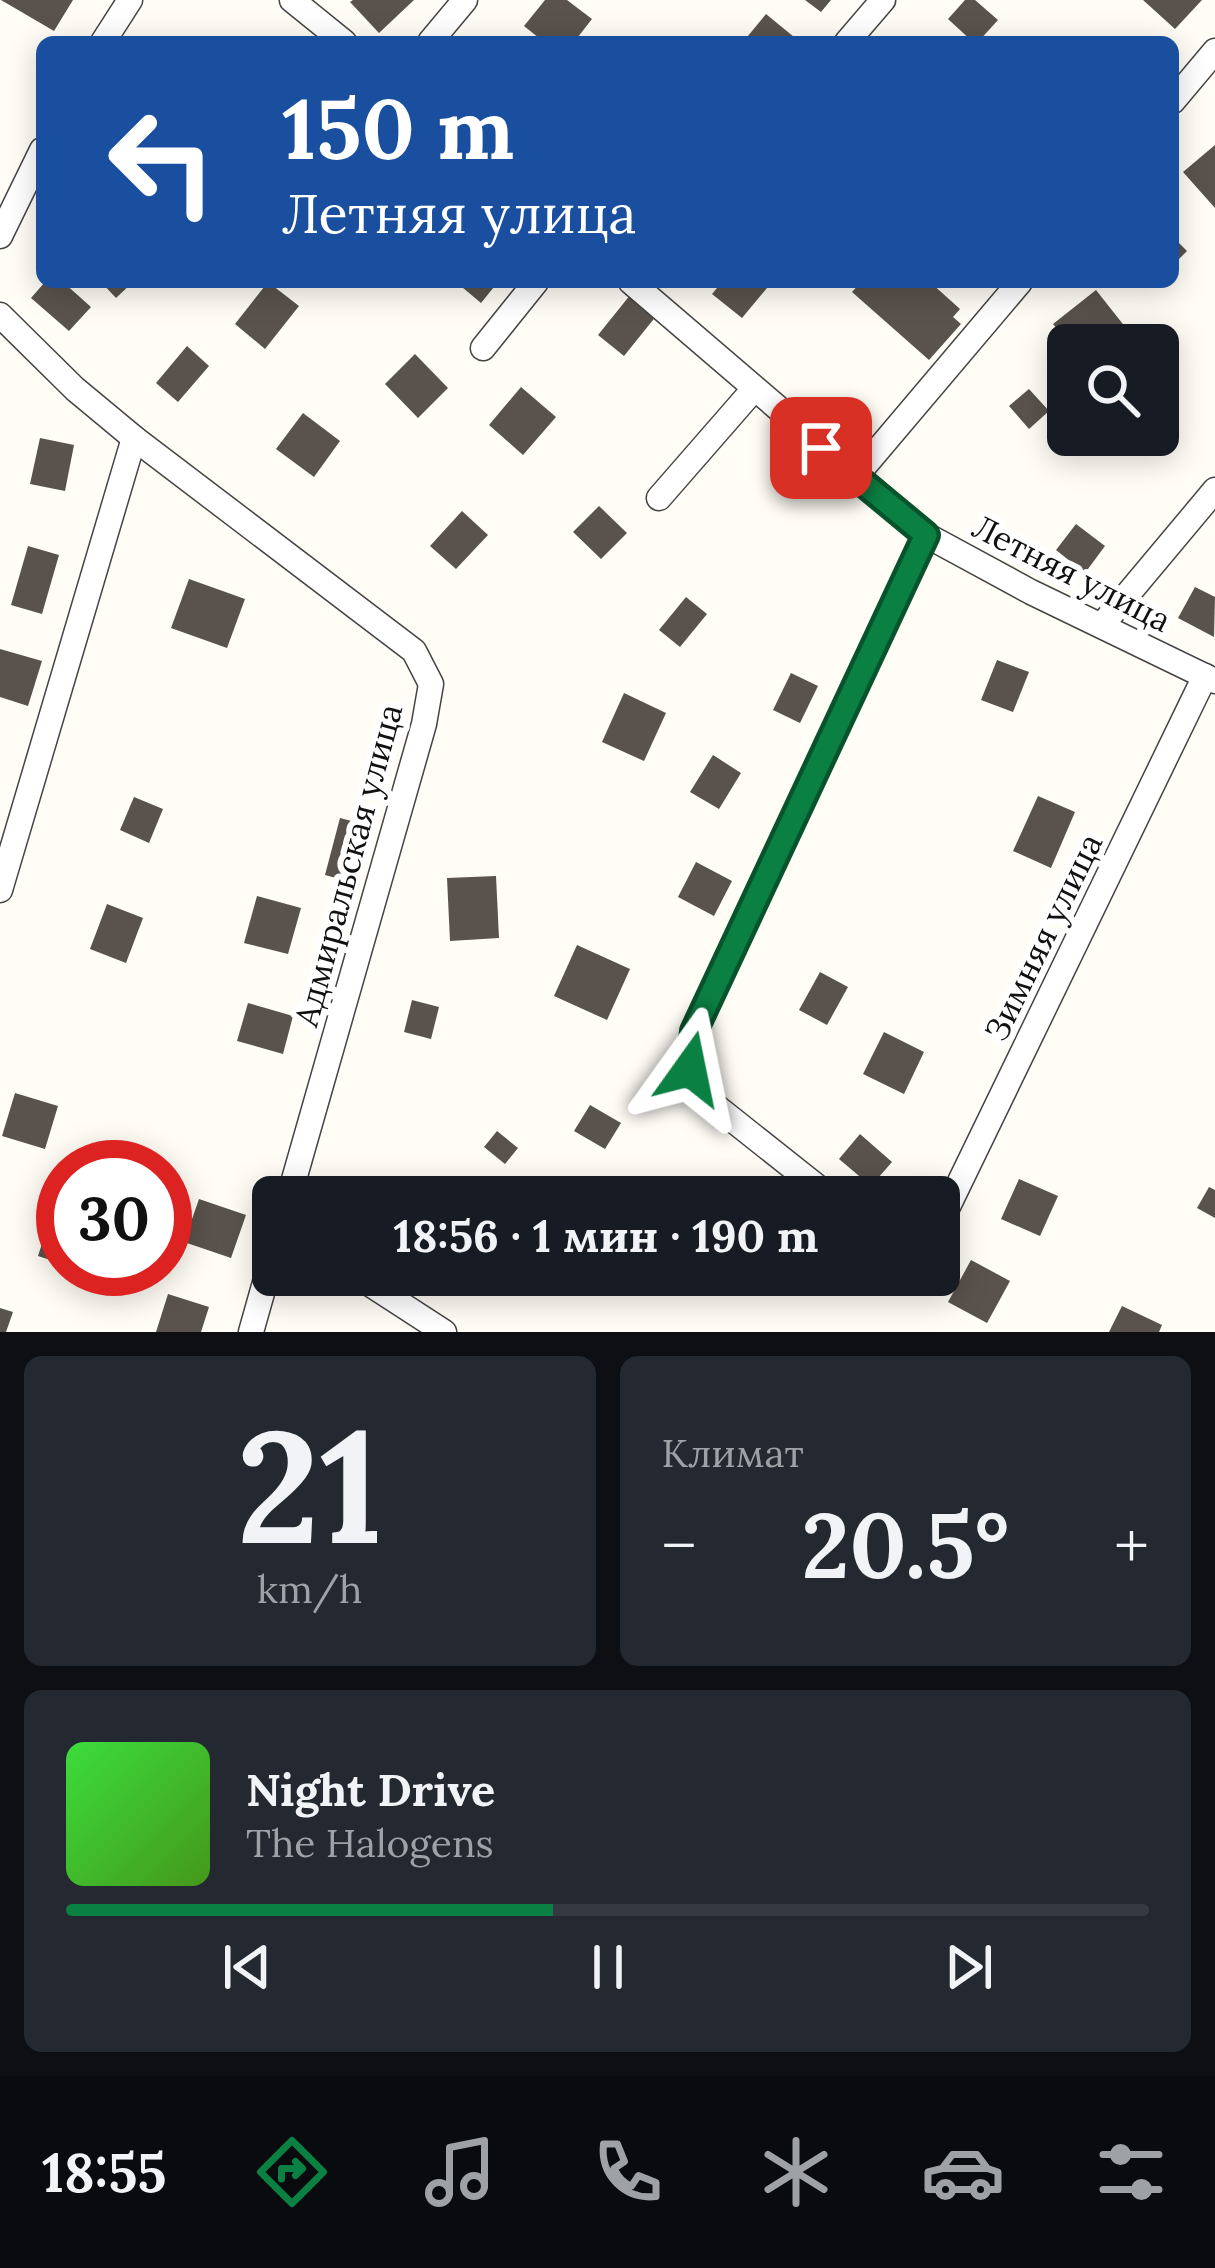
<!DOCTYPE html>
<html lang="ru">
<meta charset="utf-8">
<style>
body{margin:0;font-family:Lora,serif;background:#242831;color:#f1f3f6;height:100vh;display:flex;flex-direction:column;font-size:45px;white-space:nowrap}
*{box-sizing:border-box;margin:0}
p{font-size:39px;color:#9ea1a6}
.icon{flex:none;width:66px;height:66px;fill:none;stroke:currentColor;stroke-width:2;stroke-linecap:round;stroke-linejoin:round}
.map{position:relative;height:1332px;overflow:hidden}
.drawer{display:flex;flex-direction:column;gap:24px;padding:24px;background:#0d0f14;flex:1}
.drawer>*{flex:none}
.banner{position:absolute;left:36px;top:36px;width:1143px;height:252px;border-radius:18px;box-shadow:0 6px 30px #0003;background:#1a4fa0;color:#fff;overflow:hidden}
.controls{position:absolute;left:1047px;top:324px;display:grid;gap:24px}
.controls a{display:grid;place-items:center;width:132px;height:132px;border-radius:18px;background:#171b24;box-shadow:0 6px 30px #0003;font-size:60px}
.speed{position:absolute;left:36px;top:1140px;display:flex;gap:24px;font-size:60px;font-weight:700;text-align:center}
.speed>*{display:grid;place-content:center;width:156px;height:156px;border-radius:50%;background:#171b24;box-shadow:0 6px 30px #0003;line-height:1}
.speed .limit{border:18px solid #d22;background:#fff;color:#111}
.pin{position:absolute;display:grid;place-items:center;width:102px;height:102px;color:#fff;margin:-51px;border-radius:24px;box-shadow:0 6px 18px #0006}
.me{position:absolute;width:132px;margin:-66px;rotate:12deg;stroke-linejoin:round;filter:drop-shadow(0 0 9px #0008)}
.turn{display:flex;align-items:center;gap:42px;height:252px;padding:0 48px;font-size:54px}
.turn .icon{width:156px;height:156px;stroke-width:2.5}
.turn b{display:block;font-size:84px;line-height:102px}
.big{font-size:90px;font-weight:700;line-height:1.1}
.drawer .widget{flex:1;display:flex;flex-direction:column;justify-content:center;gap:18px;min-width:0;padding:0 42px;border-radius:18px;background:#242831}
.drawer .dial{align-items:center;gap:0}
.dial b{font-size:156px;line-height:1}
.song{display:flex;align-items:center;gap:36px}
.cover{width:144px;height:144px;border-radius:18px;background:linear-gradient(135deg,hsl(120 70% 55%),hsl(100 70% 35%))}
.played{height:12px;border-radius:6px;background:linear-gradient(90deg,#0b8043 45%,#363941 45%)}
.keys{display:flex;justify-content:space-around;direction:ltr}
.heat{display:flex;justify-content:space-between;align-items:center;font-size:66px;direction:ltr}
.drawer .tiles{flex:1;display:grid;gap:24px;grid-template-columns:1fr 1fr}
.widget:last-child{grid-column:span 2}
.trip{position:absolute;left:252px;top:1176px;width:708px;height:120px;border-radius:18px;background:#171b24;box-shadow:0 6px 30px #0003;font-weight:700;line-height:120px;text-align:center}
.tab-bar{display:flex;height:192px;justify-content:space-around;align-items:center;background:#090b0e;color:#9ea1a6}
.tab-bar .icon{width:84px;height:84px}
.tab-bar .on{color:#0b8043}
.tab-bar b{font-size:54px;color:#f1f3f6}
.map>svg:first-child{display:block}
.building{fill:#5a524d}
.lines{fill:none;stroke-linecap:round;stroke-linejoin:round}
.minor-casing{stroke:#444;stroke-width:27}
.minor{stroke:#fff;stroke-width:24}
.route-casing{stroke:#07532c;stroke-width:30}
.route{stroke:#0b8043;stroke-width:21}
.labels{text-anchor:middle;stroke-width:12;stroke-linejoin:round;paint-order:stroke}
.street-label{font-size:33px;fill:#111;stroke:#fff}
</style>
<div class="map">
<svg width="1215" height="1332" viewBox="0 0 1215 1332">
<rect width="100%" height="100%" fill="#fffdf5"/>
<g class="building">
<polygon points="1,0 73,0 54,31"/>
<polygon points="353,0 414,0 379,33 350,2"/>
<polygon points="545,0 567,0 592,19 574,42 544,42 524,26"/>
<polygon points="805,0 831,0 821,12"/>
<polygon points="965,0 975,0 998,20 978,42 973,42 948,19"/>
<polygon points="1143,0 1202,0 1175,29"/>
<polygon points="766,14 794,37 790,42 743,42"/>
<polygon points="1215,145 1215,208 1183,172"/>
<polygon points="1173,237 1187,251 1173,265"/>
<polygon points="45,282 63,282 91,307 69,331 31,298"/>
<polygon points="101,282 133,282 116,298"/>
<polygon points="268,282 299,306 265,349 235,324"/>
<polygon points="456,282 498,282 481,303"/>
<polygon points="722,282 772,282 742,318 712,294"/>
<polygon points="861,282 930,282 960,309 953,317 961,324 929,360 852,292"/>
<polygon points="1096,290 1126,328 1104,345 1070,345 1053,324"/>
<polygon points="631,294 657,315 624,356 598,335"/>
<polygon points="187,346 209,366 178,402 156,383"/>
<polygon points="415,354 448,388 418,418 385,384"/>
<polygon points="521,387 556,417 523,455 489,425"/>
<polygon points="1029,389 1049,411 1029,429 1009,406"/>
<polygon points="303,413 340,441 314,477 276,449"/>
<polygon points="40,438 74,445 65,491 30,484"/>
<polygon points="599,506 627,533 601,559 573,532"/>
<polygon points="462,511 488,535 456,569 430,546"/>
<polygon points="1076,524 1105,546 1085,573 1056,550"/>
<polygon points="28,546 59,555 42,614 11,605"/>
<polygon points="189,579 245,599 227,648 171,628"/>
<polygon points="1195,587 1215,597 1214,637 1178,618"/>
<polygon points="686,597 707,614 680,647 659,630"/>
<polygon points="0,649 42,661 28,706 0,697"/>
<polygon points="997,660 1029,672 1013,712 981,700"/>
<polygon points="791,673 818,686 800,723 773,710"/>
<polygon points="624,693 666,713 644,761 602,742"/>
<polygon points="713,755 741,773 719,809 690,792"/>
<polygon points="1038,796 1075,812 1051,868 1013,851"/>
<polygon points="134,797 163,809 149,843 120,830"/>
<polygon points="340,818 363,824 347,881 325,875"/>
<polygon points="696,862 732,881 714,916 678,897"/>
<polygon points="496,876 499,938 450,941 447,878"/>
<polygon points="257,896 301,908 288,954 244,943"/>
<polygon points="107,904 143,918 126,963 90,949"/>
<polygon points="577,945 630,969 607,1020 554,996"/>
<polygon points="820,972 848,987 827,1025 799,1010"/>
<polygon points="412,1000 439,1007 431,1039 404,1032"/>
<polygon points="248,1003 293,1016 283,1054 237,1041"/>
<polygon points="884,1032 924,1052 904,1094 863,1074"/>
<polygon points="15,1093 58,1106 45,1149 2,1136"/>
<polygon points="590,1105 621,1123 605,1149 574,1131"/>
<polygon points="497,1131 518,1148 505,1164 484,1147"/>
<polygon points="860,1134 892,1162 871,1186 839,1159"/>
<polygon points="1019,1179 1058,1196 1040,1236 1001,1219"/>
<polygon points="1209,1187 1215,1190 1215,1218 1197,1208"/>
<polygon points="199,1199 246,1215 231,1258 184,1242"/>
<polygon points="50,1219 63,1223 63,1264 38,1256"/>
<polygon points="971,1260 1010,1281 987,1323 948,1302"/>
<polygon points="168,1294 209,1307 201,1332 156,1332"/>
<polygon points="1122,1306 1162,1325 1159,1332 1109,1332"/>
<polygon points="0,1308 13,1312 6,1332 0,1332"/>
</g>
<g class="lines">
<defs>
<g id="minor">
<polyline points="292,0 344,42"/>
<polyline points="103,42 130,0"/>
<polyline points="430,42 465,0"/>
<polyline points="847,42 883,0"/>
<polyline points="1173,101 1215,51"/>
<polyline points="0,236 42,150"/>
<polyline points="631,282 926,535 1031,592 1215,681"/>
<polyline points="0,315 75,389 134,438 414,651 431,684 424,724 289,1197"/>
<polyline points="483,348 536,282"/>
<polyline points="855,477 1020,282"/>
<polyline points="659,498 754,389"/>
<polyline points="1102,625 1215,490"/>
<polyline points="0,890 134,438"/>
<polyline points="830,1197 709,1101 690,1069 694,1031 926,535"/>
<polyline points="939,1225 1205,676"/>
<polyline points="356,1275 444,1332"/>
<polyline points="251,1332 273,1254"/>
</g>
</defs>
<use href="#minor" class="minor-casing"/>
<use href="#minor" class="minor"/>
</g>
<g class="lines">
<defs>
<polyline id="route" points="690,1069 694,1031 926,535 821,448"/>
</defs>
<use href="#route" class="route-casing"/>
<use href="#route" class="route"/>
</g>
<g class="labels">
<g class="street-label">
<text transform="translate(1072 573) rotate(27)" y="12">Летняя улица</text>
<text transform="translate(348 865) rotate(-75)" y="12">Адмиральская улица</text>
<text transform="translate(1043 937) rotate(-64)" y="12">Зимняя улица</text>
</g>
</g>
</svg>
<div class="controls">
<a><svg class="icon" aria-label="search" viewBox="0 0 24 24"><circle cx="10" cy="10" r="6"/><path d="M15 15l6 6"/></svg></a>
</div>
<div class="speed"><div class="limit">30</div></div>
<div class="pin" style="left:821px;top:448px;background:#d93025"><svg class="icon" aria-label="arrive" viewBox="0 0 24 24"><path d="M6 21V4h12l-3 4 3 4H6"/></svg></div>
<svg class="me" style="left:690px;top:1069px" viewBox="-20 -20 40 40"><path d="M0-17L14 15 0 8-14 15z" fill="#0b8043" stroke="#fff" stroke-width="4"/></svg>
<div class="trip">18:56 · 1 мин · 190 m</div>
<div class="banner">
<div class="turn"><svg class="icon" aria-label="left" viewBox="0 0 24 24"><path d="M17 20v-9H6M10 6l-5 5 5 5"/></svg><div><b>150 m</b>Летняя улица</div></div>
</div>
</div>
<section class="drawer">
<div class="tiles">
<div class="widget dial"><b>21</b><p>km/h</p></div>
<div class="widget"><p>Климат</p>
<div class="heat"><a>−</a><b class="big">20.5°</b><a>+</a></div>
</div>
<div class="widget">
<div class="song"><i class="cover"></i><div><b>Night Drive</b><p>The Halogens</p></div></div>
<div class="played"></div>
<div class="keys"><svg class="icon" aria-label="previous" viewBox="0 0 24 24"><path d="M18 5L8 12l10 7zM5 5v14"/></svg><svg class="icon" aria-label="pause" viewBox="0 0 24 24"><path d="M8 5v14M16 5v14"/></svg><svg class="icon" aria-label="next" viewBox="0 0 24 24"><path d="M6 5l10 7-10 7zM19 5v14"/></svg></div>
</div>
</div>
</section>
<nav class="tab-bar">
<b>18:55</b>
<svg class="icon on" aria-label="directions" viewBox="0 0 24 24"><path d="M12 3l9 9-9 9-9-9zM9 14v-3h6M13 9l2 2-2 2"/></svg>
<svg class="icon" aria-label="music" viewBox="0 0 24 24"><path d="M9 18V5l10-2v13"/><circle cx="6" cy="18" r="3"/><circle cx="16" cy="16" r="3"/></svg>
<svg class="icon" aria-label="phone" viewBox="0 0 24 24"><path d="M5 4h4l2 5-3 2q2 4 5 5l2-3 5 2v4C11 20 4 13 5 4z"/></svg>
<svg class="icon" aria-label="climate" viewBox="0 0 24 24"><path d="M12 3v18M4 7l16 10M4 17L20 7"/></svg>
<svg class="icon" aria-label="car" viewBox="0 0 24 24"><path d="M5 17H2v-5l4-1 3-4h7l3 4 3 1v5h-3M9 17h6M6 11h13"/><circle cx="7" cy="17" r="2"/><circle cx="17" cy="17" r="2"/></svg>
<svg class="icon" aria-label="filters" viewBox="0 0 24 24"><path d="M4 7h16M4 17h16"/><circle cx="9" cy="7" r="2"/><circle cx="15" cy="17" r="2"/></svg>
</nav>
